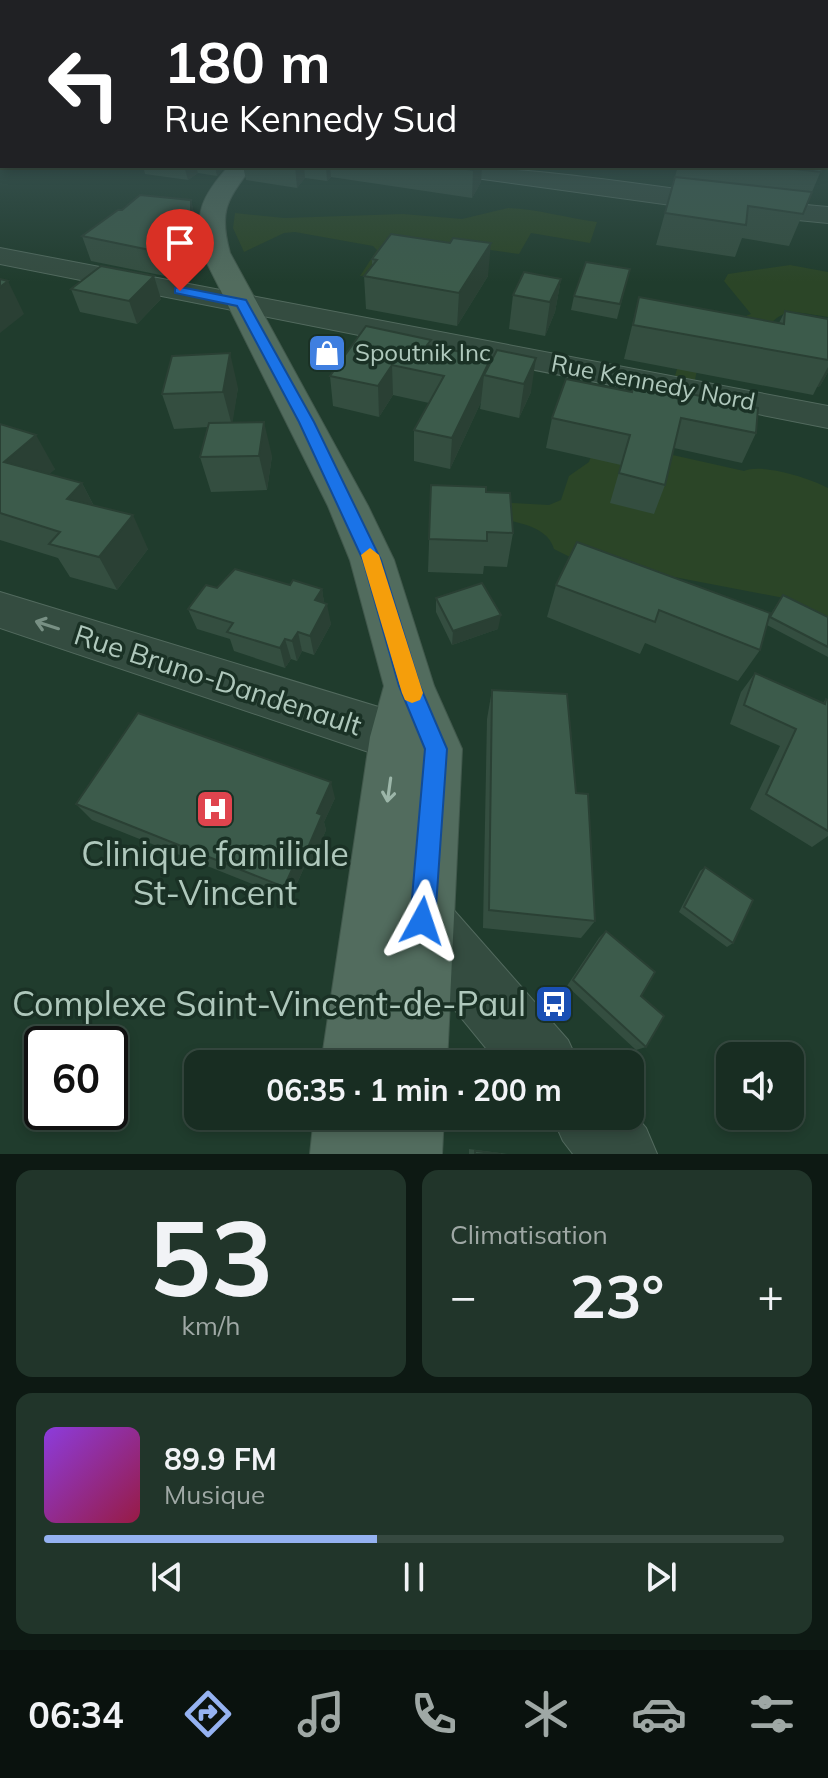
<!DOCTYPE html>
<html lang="fr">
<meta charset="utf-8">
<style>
body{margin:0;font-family:Mulish,sans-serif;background:#21352a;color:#f1f3f6;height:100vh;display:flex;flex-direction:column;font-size:30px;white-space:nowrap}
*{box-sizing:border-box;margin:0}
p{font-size:26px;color:#9fa8a5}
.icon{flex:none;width:44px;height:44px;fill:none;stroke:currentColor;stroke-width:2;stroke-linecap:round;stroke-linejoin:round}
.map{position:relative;height:1154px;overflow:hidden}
.details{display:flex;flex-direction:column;gap:16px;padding:16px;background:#0d1913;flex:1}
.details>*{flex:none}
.banner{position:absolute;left:0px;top:0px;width:828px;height:168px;box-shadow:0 4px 12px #0003,0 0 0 2px #364940;background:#202124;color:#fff;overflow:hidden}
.controls{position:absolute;left:716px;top:1042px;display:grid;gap:16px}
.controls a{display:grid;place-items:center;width:88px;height:88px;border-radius:16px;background:#182d22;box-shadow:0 4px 12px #0003,0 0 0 2px #364940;font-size:40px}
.speed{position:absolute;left:24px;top:1026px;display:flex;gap:16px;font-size:40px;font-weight:700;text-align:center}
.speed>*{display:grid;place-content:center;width:104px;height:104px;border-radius:50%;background:#182d22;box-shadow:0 4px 12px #0003,0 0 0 2px #364940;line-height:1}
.speed .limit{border:4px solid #111;border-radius:12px;background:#fff;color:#111}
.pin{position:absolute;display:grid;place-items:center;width:68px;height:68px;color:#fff;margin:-82px -34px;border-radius:50% 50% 50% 0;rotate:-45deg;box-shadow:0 0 8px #0007}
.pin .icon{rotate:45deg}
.me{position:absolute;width:88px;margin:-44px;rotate:5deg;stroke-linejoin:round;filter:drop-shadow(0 0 6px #0008)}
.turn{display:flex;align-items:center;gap:28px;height:168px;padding:0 32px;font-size:36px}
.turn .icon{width:104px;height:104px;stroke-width:2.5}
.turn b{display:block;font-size:56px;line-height:68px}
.big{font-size:60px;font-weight:700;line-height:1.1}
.details .tile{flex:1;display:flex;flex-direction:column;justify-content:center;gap:12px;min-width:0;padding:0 28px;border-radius:16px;background:#21352a}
.details .dial{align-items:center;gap:0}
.dial b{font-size:104px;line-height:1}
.song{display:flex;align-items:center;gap:24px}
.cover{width:96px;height:96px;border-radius:12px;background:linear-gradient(135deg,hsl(270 70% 55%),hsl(340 70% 35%))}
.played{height:8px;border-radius:4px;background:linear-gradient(90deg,#95b2f1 45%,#364940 45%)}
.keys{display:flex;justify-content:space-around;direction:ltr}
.heat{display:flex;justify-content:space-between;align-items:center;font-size:44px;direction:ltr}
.details .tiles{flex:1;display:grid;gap:16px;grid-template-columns:1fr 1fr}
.tile:last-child{grid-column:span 2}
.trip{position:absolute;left:184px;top:1050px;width:460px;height:80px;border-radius:16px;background:#182d22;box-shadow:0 4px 12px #0003,0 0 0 2px #364940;font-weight:700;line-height:80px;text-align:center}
.tabs{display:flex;height:128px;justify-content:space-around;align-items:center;background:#0a120e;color:#9fa8a5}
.tabs .icon{width:56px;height:56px}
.tabs .on{color:#95b2f1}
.tabs b{font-size:36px;color:#f1f3f6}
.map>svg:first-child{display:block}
.green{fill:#2b4527}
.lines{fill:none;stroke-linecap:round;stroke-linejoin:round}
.minor-casing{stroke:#526a5e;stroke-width:2}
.major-casing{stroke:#41584c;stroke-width:2}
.minor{fill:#344c40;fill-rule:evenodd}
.major{fill:#526c5e;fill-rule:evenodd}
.wall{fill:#344e40}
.shaded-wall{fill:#2a4034}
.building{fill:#3c5b4b;stroke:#2a4034;stroke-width:2}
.oneway{stroke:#789084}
.oneway2{stroke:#9cb6a9}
.route{fill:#1a73e8;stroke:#114b97;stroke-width:2}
.slow{fill:#f59e0b}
.labels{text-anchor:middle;stroke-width:7;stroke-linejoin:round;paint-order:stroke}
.far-poi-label{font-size:24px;fill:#afc8bc;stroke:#1a3125;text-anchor:start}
.far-street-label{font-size:24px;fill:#afc8bc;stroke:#1a3125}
.street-label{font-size:28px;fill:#afc8bc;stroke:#1a3125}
.near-poi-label{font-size:34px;fill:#afc8bc;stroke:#1a3125}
</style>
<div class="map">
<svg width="828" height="1154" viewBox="0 0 828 1154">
<rect width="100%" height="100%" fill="#203c2d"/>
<g class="green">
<path d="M508,208C538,209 566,218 597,222L590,243L531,233L519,254L399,237L370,275L360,276L377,250L373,246L295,232L284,233L244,252L233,228L235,213L284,218L403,214L462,219Z"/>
<path d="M790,265L828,272V317C779,309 784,308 751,346L702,344L695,380L675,376L686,338L751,314L724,281L728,274Z"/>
<path d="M597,438L744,471C761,463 811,478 828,488V619L784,598L570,557L554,549C547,523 509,522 486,515L492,502L549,505L561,500L569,476L589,462Z"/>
</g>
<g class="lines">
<defs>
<g id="minor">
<path d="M428,166C560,166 695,196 828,207V223L736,214L439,173L431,171Z"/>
<polygon points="0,248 828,406 828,428 0,264"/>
<polygon points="0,592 428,722 447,730 454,747 447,764 428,772 0,628"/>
<polygon points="422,890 444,899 568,1040 579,1064 499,1064 400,943 391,921 400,899"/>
<polygon points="630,1109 646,1128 657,1154 573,1154 563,1141 552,1116 630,1116"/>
</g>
<g id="major">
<path d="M229,166H252C228,200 218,209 230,253L368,506L394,560L434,686L462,749L447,1064H321L370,737L384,686L350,560L328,506L202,253C194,213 202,196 229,166Z"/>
<polygon points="314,1116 444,1116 442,1154 310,1154"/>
</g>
</defs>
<use href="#minor" class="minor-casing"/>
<use href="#major" class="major-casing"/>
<use href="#minor" class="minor"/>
<use href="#major" class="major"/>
</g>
<g class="wall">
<polygon points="143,166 226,166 217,176 198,173 188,180 145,174"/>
<polygon points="243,166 482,166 481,182 472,198 331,177 327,181 305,178 297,188 246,180"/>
<polygon points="678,166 823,166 789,246 742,238 735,257 656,245"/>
<polygon points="191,200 196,223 197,236 190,241 196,264 180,279 91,261 82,236"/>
<polygon points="372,259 488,276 457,326 366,309 364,276 372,266"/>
<polygon points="630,269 617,319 571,310 574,296"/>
<polygon points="561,279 555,312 545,336 509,329 513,295"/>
<polygon points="71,289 161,299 137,324 80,312"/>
<polygon points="639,297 779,323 785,311 828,319 828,372 820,386 817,387 813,395 624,359"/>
<polygon points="431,346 491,358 490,363 497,350 531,392 519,418 480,409 481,402 450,469 414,461 414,430 429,403 393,395 379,417 333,406 330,376"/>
<polygon points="634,383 681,392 756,433 742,463 674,448 665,485 654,514 610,503 621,465 546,448 552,418 631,392"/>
<polygon points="238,388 232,422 272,456 267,490 211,492 200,457 208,427 174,429 162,394"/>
<polygon points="0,424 55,469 49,474 82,483 94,506 148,549 117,590 70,577 58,558 0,540"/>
<polygon points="431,485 486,492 513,533 507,567 484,566 483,574 428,572"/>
<polygon points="290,585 322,589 324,603 331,624 314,655 302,651 297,661 291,659 285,668 234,651 230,639 197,629 188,609 217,588"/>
<polygon points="556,585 768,618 783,595 828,617 828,657 767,625 760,650 738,681 645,643 640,654 547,617"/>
<polygon points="436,598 498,629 452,645 436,612"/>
<polygon points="755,673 823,703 826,699 828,700 828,836 812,847 750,809 780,746 730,724 741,692"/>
<polygon points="492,690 576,793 595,921 581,938 483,928 487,719"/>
<polygon points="335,798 324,822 326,830 312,863 307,861 290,899 92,820 76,804"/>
<polygon points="705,867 733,943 727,947 679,912 700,871"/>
<polygon points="606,931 641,996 646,1047 636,1050 567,986 599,938"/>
<polygon points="469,1149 507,1154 469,1154"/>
</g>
<g class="shaded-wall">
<polygon points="0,120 2,120 2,149 0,150"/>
<polygon points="184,166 196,166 198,173 188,180"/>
<polygon points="215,166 226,166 217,176"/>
<polygon points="295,166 304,166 305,178 297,188"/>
<polygon points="326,166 330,166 331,177 327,181"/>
<polygon points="476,166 482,166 481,182 472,198 473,170"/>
<polygon points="191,200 196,223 197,236 190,241 196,264 180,279 174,255 163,235"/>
<polygon points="491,243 488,276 457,326 459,293"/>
<polygon points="154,276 161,299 137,324 129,301"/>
<polygon points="561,279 555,312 545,336 550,302"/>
<polygon points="8,281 24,314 0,333 0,287"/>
<polygon points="230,353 238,388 232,426 223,392"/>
<polygon points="491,358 489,376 484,375 481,402 450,469 452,438"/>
<polygon points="536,358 531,392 519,418 524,384"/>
<polygon points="392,365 393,395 379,417 378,386"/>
<polygon points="828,367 828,372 820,386 817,387"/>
<polygon points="264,422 272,456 267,490 259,456"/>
<polygon points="36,435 55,469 25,496 4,462"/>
<polygon points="82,483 100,518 67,499"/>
<polygon points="133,515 148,549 117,590 99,557"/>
<polygon points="322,589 325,608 327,604 331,624 314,655 310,636 315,600"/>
<polygon points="501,615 498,629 452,645 453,631"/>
<polygon points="298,632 302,651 297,661 292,641"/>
<polygon points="285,639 291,659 285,668 280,648"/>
<polygon points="331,782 335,798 324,822 326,830 312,863 307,850 317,813"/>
<polygon points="302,848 307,861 290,899 284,887"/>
</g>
<g class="building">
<polygon points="826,120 828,120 828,154 826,159"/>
<polygon points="448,166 476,166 473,170"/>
<polygon points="768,166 823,166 821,172"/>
<polygon points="675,177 812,192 803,214 748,206 746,225 665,213"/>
<polygon points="140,195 191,200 191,212 163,235 190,239 174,255 82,236 118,210 122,210"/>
<polygon points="391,234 450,243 453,238 491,243 459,293 364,276 377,260 372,259"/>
<polygon points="586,262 630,269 620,304 574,296"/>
<polygon points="101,266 154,276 129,301 71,289"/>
<polygon points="524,272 561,279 550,302 513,295"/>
<polygon points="0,279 8,281 0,287"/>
<polygon points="639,297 784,324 785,311 828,319 828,360 633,325"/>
<polygon points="366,326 431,340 427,345 491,358 452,438 414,430 444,376 392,365 378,386 330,376"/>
<polygon points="497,350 536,358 524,384 484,375"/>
<polygon points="230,353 223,392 162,394 172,356"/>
<polygon points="645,378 682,387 681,392 758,408 756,433 681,418 665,485 619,473 630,435 552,418 566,379 632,392 634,383 642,384"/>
<polygon points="264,422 259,456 200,457 209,423"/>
<polygon points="0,424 36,435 4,462 82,483 67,499 133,515 99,557 49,544 60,532 0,513"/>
<polygon points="431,485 486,487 486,492 510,493 513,533 487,532 487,541 429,539"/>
<polygon points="577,542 770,613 760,650 659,610 655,622 556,585"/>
<polygon points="235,569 290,585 293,580 322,589 315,600 327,604 310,636 298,632 292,641 285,639 280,648 227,632 233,623 188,609 206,585 217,588"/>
<polygon points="482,583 501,615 453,631 436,598"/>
<polygon points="783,595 828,617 828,647 770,617"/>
<polygon points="755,673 825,704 826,699 828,700 828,831 766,794 796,729 744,705"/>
<polygon points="492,690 567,694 576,793 588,794 595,921 489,910"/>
<polygon points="138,713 331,782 317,813 322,815 307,850 302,848 284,887 76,804"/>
<polygon points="705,867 753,900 733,943 684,907"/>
<polygon points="606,931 655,972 641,996 664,1016 646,1047 573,980"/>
<polygon points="475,1151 501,1154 475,1154"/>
</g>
<defs><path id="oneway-shaft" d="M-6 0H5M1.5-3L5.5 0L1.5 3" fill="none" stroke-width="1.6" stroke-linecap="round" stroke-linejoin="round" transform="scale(2)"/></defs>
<use class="oneway" href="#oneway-shaft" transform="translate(47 625) rotate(-162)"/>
<use class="oneway2" href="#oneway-shaft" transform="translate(389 790) rotate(98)"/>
<linearGradient id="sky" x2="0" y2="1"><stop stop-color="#122119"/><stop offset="0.43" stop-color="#3c5657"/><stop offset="1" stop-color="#3c5657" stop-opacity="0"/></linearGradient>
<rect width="828" height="282" fill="url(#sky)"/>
<polygon class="route" points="180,287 246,300 314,422 381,560 420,686 447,749 435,921 431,930 422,933 413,930 410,921 425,749 399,686 363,560 299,422 237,306 175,293 175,288"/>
<polygon class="slow" points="370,548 379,555 423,693 420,700 412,703 405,700 402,693 361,555"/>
<defs>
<symbol id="shop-square" viewBox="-11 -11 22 22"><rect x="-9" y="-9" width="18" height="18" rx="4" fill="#3f7fe0" stroke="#1a3125"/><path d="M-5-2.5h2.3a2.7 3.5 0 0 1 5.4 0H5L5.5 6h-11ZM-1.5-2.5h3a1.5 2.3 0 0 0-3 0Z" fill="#fff"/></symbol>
<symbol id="hospital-square" viewBox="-11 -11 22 22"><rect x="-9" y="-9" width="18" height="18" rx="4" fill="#e0444e" stroke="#1a3125"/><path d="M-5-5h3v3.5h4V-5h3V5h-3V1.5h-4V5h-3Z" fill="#fff"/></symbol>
<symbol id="bus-square" viewBox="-11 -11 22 22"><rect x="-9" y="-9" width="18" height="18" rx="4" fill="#1a4fb4" stroke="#1a3125"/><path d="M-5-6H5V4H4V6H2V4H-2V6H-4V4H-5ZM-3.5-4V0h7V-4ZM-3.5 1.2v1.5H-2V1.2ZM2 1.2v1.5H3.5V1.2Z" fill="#fff"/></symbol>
</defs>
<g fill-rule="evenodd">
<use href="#shop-square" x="305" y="331" width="44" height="44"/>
<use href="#hospital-square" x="193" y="787" width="44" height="44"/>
<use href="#bus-square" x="532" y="982" width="44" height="44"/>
</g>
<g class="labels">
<g class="far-poi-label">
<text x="355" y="361">Spoutnik Inc</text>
</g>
<g class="far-street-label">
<text transform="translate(653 383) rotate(11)" y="8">Rue Kennedy Nord</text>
</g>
<g class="street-label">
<text transform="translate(218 680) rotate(18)" y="10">Rue Bruno-Dandenault</text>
</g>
<g class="near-poi-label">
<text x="215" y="866">Clinique familiale<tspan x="215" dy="39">St-Vincent</tspan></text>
<text x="526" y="1016" text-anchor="end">Complexe Saint-Vincent-de-Paul</text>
</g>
</g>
</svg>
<div class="controls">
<a><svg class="icon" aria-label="sound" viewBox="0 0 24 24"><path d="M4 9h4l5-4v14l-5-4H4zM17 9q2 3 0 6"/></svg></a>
</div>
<div class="speed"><div class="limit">60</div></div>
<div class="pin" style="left:180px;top:291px;background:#d93025"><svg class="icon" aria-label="arrive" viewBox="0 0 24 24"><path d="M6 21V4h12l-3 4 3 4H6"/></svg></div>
<svg class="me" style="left:422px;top:921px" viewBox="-20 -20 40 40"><path d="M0-17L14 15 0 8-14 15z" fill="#1a73e8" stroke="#fff" stroke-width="4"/></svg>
<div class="trip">06:35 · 1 min · 200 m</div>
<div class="banner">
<div class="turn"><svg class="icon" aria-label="left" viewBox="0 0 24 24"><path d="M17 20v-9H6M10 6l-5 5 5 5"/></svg><div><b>180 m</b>Rue Kennedy Sud</div></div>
</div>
</div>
<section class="details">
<div class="tiles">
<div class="tile dial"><b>53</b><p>km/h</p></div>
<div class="tile"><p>Climatisation</p>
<div class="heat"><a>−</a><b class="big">23°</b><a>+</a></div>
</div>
<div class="tile">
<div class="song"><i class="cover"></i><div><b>89.9 FM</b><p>Musique</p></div></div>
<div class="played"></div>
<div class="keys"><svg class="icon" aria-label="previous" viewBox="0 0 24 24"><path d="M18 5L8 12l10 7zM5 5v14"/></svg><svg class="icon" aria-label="pause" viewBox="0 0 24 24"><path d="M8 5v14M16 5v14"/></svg><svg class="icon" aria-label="next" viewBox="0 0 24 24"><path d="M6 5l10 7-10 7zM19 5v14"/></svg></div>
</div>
</div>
</section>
<nav class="tabs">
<b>06:34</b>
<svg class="icon on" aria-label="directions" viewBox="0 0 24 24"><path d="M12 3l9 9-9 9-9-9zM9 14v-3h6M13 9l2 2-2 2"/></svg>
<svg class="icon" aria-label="music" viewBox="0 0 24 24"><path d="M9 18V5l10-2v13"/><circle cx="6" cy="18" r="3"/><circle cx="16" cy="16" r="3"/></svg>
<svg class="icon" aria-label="phone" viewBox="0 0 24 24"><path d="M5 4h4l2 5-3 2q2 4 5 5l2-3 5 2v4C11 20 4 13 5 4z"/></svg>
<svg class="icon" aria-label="climate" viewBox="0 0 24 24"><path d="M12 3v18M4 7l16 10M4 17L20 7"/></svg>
<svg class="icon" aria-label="car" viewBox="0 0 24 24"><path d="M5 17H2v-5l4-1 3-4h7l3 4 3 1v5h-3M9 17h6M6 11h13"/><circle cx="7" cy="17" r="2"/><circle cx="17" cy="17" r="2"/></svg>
<svg class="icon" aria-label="filters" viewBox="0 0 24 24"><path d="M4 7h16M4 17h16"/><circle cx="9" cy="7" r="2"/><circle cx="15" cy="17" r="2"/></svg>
</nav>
